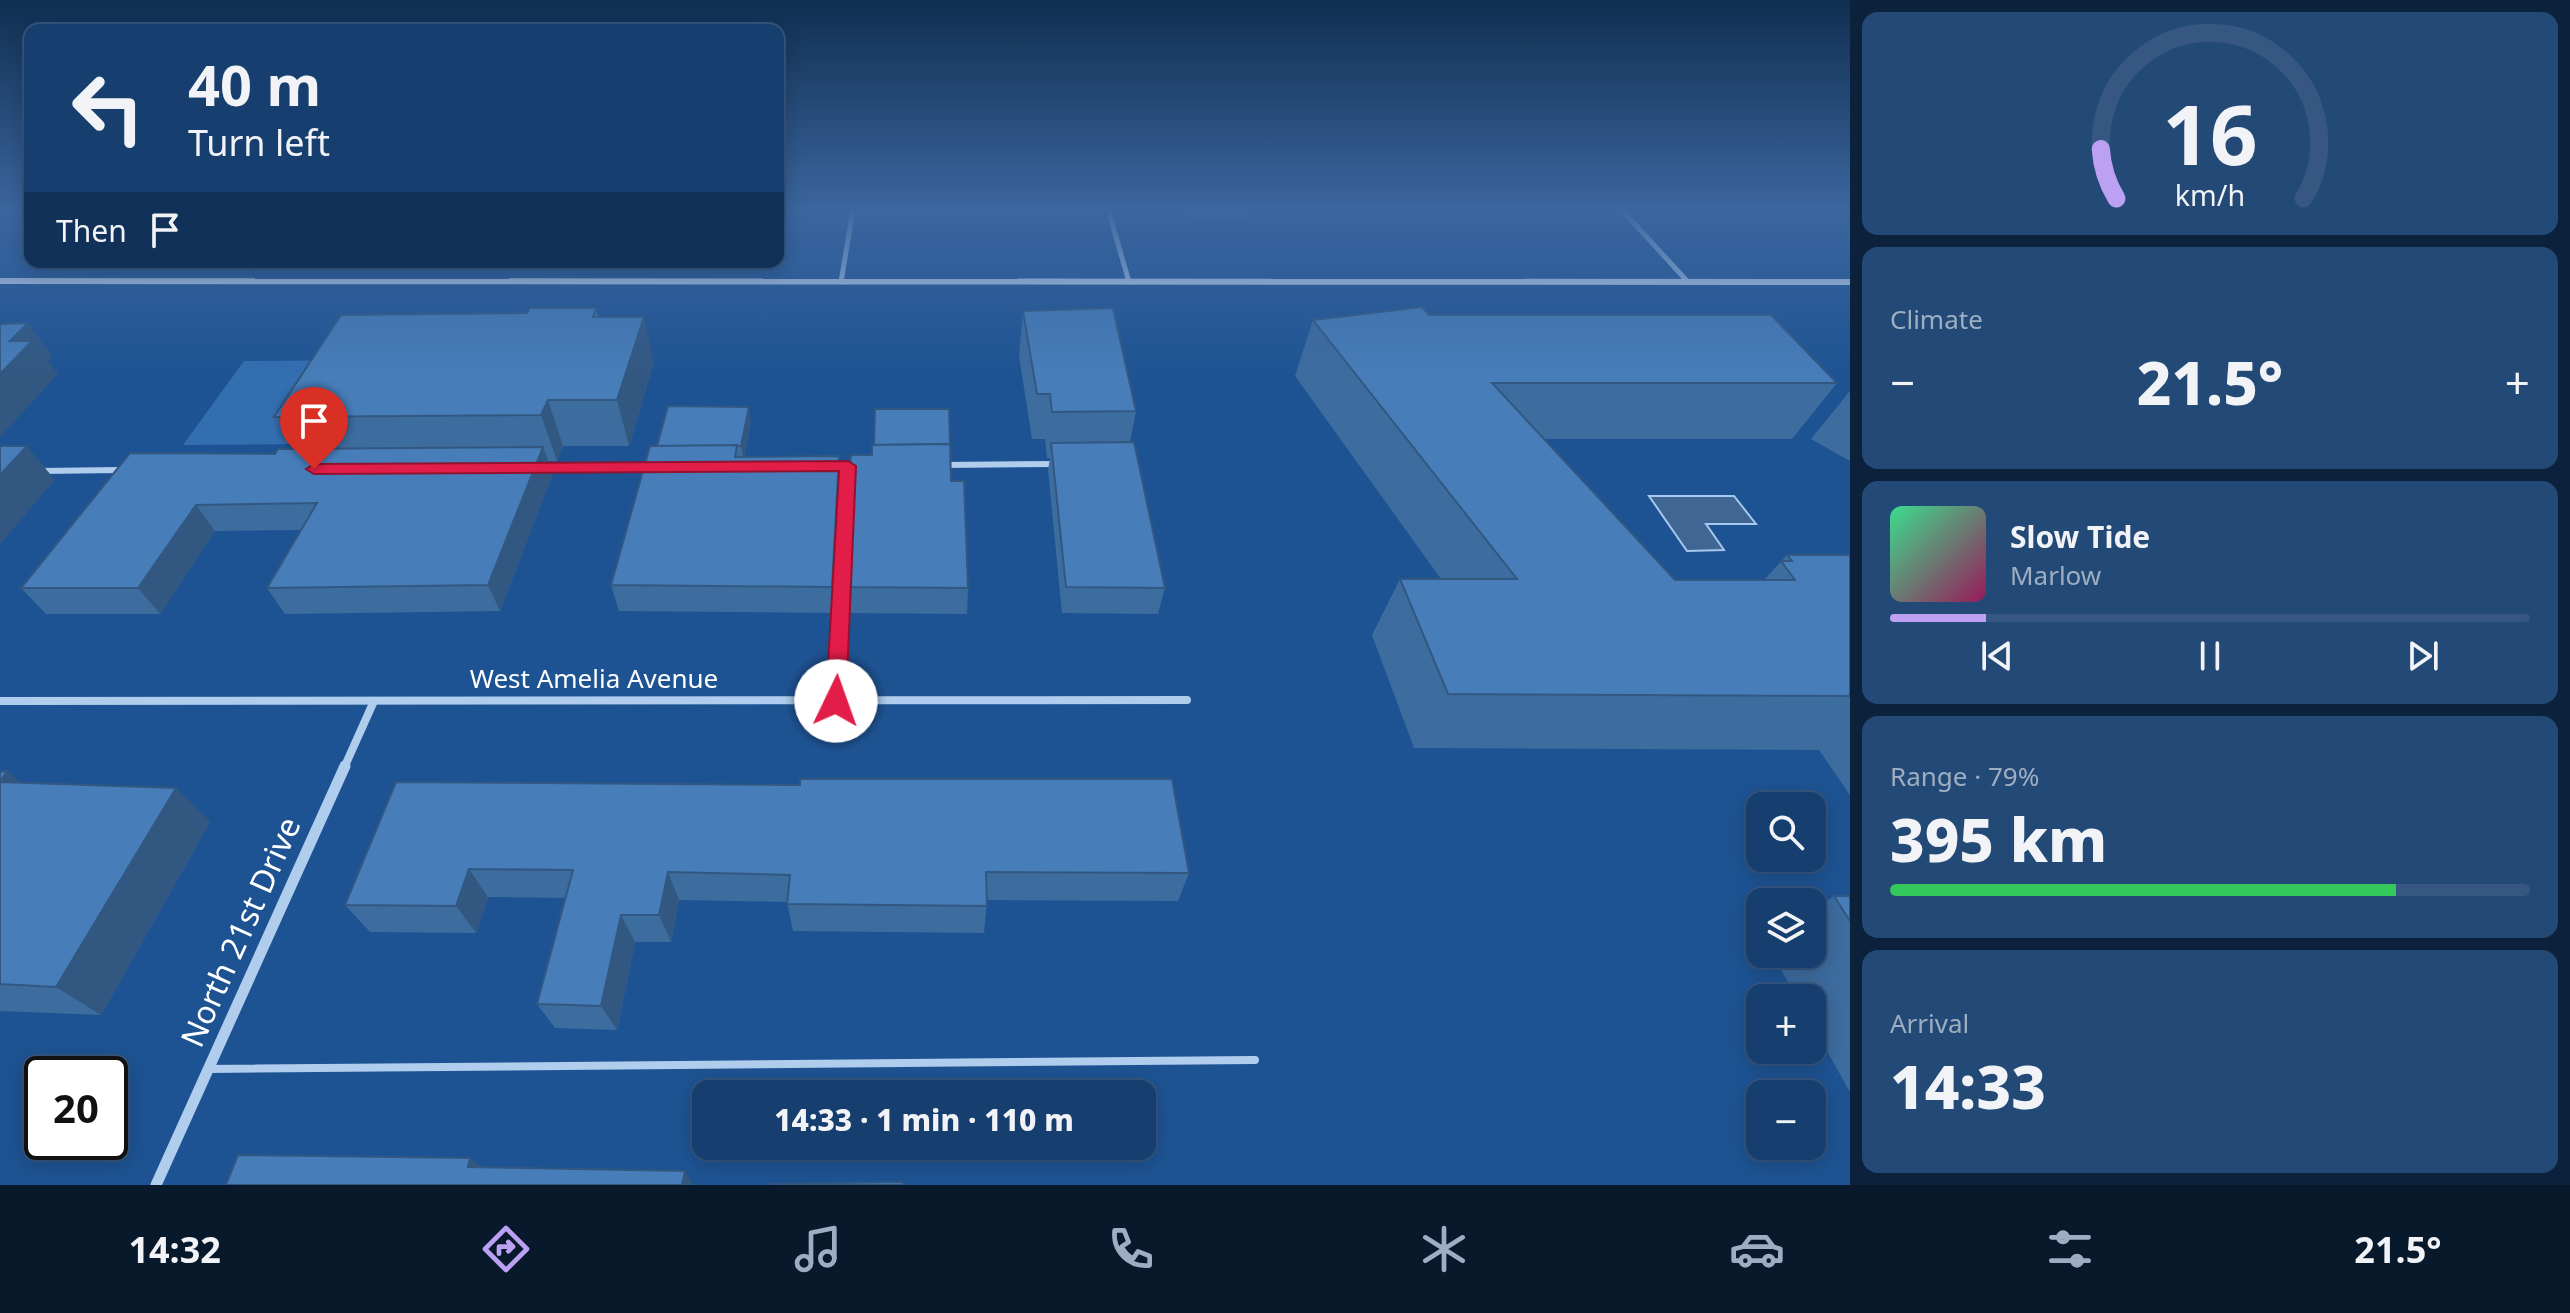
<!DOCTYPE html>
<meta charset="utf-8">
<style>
body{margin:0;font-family:"Noto Sans",sans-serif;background:#234976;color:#f1f3f6;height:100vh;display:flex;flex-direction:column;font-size:30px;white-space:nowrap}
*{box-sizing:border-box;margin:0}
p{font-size:26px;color:#9eaec2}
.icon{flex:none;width:44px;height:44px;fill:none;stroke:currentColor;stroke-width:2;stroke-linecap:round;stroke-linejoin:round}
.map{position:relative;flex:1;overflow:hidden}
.drawer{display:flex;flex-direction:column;gap:12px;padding:12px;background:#0c223c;width:720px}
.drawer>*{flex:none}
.guide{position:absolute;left:24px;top:24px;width:760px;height:244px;border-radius:16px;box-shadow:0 4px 20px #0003,0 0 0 2px #355781;background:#163e6e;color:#f1f3f6;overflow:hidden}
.buttons{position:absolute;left:1746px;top:792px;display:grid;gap:16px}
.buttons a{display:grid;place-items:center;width:80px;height:80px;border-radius:16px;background:#163e6e;box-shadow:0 4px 20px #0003,0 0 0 2px #355781;font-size:40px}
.speed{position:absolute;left:24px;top:1056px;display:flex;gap:16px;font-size:40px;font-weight:700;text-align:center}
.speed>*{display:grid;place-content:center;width:104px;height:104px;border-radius:50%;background:#163e6e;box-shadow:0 4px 20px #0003,0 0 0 2px #355781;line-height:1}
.speed .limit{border:4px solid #111;border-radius:12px;background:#fff;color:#111}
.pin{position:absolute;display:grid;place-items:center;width:68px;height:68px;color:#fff;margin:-82px -34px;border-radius:50% 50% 50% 0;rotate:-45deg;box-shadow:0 0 8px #0007}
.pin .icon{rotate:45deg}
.me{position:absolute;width:88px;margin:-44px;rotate:3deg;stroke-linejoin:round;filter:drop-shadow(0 0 6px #0008)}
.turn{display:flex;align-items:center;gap:28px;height:168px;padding:0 32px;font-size:36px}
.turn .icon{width:104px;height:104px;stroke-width:2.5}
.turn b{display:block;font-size:56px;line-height:68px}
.then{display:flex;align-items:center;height:76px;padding:0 32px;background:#0003;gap:16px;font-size:30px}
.big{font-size:60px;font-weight:800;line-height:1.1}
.drawer .widget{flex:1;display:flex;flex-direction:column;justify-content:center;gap:12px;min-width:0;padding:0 28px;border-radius:16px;background:#234976}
.drawer .dial{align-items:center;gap:0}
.dial svg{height:208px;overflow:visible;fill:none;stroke:#355781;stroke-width:7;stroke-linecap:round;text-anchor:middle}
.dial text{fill:#f1f3f6;stroke:none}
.song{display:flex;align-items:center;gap:24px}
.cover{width:96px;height:96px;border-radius:12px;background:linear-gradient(135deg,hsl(150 70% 55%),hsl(330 70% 35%))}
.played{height:8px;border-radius:4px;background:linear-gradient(90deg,#bca0f2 15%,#355781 15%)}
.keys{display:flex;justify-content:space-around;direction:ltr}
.heat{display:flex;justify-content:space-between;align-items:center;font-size:44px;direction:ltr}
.charge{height:12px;border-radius:6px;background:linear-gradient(90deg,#34c759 79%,#355781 0)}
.trip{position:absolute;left:692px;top:1080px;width:464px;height:80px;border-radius:16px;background:#163e6e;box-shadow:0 4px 20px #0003,0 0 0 2px #355781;font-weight:800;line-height:80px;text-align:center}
.tab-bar{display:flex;height:128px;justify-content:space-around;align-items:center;background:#09192c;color:#9eaec2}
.tab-bar .icon{width:56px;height:56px}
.tab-bar .selected{color:#bca0f2}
.tab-bar b{font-size:36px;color:#f1f3f6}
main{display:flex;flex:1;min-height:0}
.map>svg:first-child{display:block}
.green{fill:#326eb0}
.water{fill:#406693;stroke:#a4c8ef;stroke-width:2}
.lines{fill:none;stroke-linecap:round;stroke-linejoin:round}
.lane-far2{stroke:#b0cdee;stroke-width:5}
.lane-far1{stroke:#b0cdee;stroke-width:6}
.lane{stroke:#b0cdee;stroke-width:8}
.street-far1{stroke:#b0cdee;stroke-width:8}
.street{stroke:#b0cdee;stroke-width:11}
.secondary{fill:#ddeafa;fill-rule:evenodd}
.wall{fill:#3d6c9f}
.shaded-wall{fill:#325882}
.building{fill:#477db9;stroke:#325882;stroke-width:2}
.route{fill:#e11d48;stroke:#92132f;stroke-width:2}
.labels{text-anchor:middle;stroke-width:7;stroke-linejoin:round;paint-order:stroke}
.street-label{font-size:26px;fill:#fff;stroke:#1e5393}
.near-street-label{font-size:32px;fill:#fff;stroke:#1e5393}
</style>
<main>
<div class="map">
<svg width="1850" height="1185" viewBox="0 0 1850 1185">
<rect width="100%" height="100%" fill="#1e5393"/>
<polygon class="green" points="363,360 312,444 183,445 244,361"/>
<polygon class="water" points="1649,496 1734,496 1756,524 1706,524 1724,550 1687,551"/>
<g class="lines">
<g class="lane-far2">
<polyline points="1621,209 1688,282"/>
<polyline points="841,282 853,210 1108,209 1129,282"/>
</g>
<g class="lane-far1">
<polyline points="944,465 1056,464"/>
<polyline points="832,466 856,466"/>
<polyline points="544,468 648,467"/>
<polyline points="40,471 120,470"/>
<polyline points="836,701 848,466"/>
</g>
<polyline class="lane" points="208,1069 1255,1060"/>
<g class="street-far1">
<polyline points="0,701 1187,700"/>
<polyline points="344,768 374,701"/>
</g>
<polyline class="street" points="156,1185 345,766"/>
<polygon class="secondary" points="0,278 1850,279 1850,285 0,284"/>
</g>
<g class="wall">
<polygon points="1183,209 1250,209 1248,217 1186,217"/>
<polygon points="596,308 598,317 654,362 629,446 563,446 557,461 548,461 553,473 500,611 285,614 267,588 301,530 215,531 160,614 46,614 21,588 275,454 293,449 274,417 527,313"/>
<polygon points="1023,311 1136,411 1130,442 1165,588 1158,614 1062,613 1048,470 1050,458 1047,458 1045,439 1032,439 1019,356"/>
<polygon points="1429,315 1837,383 1792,439 1544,439 1675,580 1764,580 1787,555 1850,555 1850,795 1819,750 1414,748 1372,635 1400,579 1441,579 1295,376 1313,320"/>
<polygon points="1850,391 1850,461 1811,439"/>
<polygon points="751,420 744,457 839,456 841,482 834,613 619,611 611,585 657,446"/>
<polygon points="951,481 968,588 967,614 846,613 844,587"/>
<polygon points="7,771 21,783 210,822 101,1015 0,1011 0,772"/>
<polygon points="396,782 1189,873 1178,901 987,900 984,933 793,931 787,902 679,900 671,942 635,942 617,1030 555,1028 537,1004 566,898 488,897 476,933 370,932 345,905"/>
<polygon points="1834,896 1850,896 1850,1092 1812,1024 1812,998 1797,998 1772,954 1812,954 1812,911"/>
</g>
<g class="shaded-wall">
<polygon points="644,317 654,362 629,446 617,400"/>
<polygon points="28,323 53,357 48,361 58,374 0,437 0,374 10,341"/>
<polygon points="548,400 563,446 557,461 541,415"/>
<polygon points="749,407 751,420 744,460 741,446"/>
<polygon points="27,446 55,480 0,544 0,475"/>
<polygon points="543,447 553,473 500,611 488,585"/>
<polygon points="839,456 841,482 834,613 832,587"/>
<polygon points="196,505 215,531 160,614 138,588"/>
<polygon points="7,771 49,805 0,783"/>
<polygon points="176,788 210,822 101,1015 56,987"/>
<polygon points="469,869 488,897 476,933 456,906"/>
<polygon points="668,872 679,900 671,942 659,915"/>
<polygon points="621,915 635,942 617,1030 601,1006"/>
<polygon points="470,1158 496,1179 468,1167"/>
<polygon points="685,1171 694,1185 682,1185"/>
</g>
<g class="building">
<polygon points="1422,307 1429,315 1771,315 1837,383 1492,383 1675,580 1795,580 1781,561 1792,561 1787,555 1850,555 1850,696 1448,694 1400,579 1517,579 1313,320"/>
<polygon points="530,308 596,308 593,317 644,317 617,400 548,400 541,415 274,417 341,315 527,313"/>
<polygon points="1113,308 1136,411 1052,412 1050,394 1037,394 1023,311"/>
<polygon points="28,323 10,341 32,341 0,374 0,324"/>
<polygon points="668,406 749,407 741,446 657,446"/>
<polygon points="875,409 949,409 950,444 874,445"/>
<polygon points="1134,442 1165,588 1066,587 1051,443"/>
<polygon points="950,444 951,481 964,481 968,588 844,587 851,455 872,455 872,445"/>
<polygon points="737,445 735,457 839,456 832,587 611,585 650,446"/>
<polygon points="0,446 27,446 0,475"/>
<polygon points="543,447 488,585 267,588 317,503 196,505 138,588 21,588 130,453 275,454 278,449"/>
<polygon points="7,771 0,782 0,772"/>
<polygon points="800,779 1172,779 1189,873 986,872 987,906 787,904 790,875 668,872 659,915 621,915 601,1006 537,1004 573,870 469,869 456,906 345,905 396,782 800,785"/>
<polygon points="0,782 176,788 56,987 0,984"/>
<polygon points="1834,896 1850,896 1850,921"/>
<polygon points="238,1155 470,1158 468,1167 685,1171 682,1185 226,1185"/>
<polygon points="904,1182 903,1185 772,1185 772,1184"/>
</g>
<linearGradient id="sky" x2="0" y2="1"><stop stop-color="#102e51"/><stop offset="0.56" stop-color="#3b669e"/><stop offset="1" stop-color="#3b669e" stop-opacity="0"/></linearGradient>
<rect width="1850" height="374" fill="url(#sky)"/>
<polygon class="route" points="848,461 856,466 846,701 836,709 826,701 839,471 314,474 306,469 314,464"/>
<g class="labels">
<g class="street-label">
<text x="594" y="688">West Amelia Avenue</text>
</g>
<g class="near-street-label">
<text transform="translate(241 932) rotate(-66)" y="11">North 21st Drive</text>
</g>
</g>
</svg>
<div class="buttons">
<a><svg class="icon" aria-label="search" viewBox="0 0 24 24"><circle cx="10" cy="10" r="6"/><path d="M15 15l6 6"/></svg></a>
<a><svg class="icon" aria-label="layers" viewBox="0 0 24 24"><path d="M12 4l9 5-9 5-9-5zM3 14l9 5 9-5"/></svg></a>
<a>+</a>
<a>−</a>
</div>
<div class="speed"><div class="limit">20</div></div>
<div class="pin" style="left:314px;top:469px;background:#d93025"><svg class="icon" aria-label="arrive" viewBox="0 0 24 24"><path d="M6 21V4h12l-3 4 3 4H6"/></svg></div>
<svg class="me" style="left:836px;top:701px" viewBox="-20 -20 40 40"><circle r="19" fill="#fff"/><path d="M0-13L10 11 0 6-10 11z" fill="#e11d48"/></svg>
<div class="trip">14:33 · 1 min · 110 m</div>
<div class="guide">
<div class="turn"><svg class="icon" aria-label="left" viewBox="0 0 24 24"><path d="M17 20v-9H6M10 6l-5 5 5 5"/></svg><div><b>40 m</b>Turn left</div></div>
<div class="then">Then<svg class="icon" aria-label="arrive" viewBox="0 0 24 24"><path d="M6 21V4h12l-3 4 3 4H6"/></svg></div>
</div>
</div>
<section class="drawer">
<div class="widget dial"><svg viewBox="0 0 100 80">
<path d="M14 69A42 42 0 1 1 86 69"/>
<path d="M14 69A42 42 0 0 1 8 50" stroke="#bca0f2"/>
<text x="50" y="56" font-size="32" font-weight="700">16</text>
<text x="50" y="72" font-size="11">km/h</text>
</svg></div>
<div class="widget"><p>Climate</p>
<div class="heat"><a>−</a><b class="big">21.5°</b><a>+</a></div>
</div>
<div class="widget">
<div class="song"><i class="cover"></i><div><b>Slow Tide</b><p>Marlow</p></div></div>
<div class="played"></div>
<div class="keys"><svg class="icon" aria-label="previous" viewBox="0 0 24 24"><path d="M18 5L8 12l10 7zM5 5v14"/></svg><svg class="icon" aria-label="pause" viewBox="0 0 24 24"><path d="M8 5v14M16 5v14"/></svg><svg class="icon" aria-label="next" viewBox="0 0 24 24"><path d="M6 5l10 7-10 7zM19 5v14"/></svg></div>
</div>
<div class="widget"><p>Range · 79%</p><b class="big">395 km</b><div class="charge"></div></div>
<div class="widget"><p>Arrival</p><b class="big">14:33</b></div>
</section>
</main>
<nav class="tab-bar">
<b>14:32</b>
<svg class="icon selected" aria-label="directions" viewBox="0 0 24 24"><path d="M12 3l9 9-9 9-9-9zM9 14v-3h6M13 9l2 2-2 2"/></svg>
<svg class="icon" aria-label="music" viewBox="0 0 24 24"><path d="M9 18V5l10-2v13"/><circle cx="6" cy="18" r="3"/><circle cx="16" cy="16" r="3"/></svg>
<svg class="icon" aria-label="phone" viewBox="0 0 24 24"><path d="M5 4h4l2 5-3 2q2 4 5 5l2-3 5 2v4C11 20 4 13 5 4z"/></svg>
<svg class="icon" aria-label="climate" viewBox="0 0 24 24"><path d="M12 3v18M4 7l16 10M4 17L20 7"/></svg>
<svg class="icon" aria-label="car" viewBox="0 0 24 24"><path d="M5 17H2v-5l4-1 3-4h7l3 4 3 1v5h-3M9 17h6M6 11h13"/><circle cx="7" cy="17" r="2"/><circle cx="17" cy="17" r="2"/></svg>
<svg class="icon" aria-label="filters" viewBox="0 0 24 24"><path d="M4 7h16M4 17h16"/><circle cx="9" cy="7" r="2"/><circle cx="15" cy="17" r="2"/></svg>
<b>21.5°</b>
</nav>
